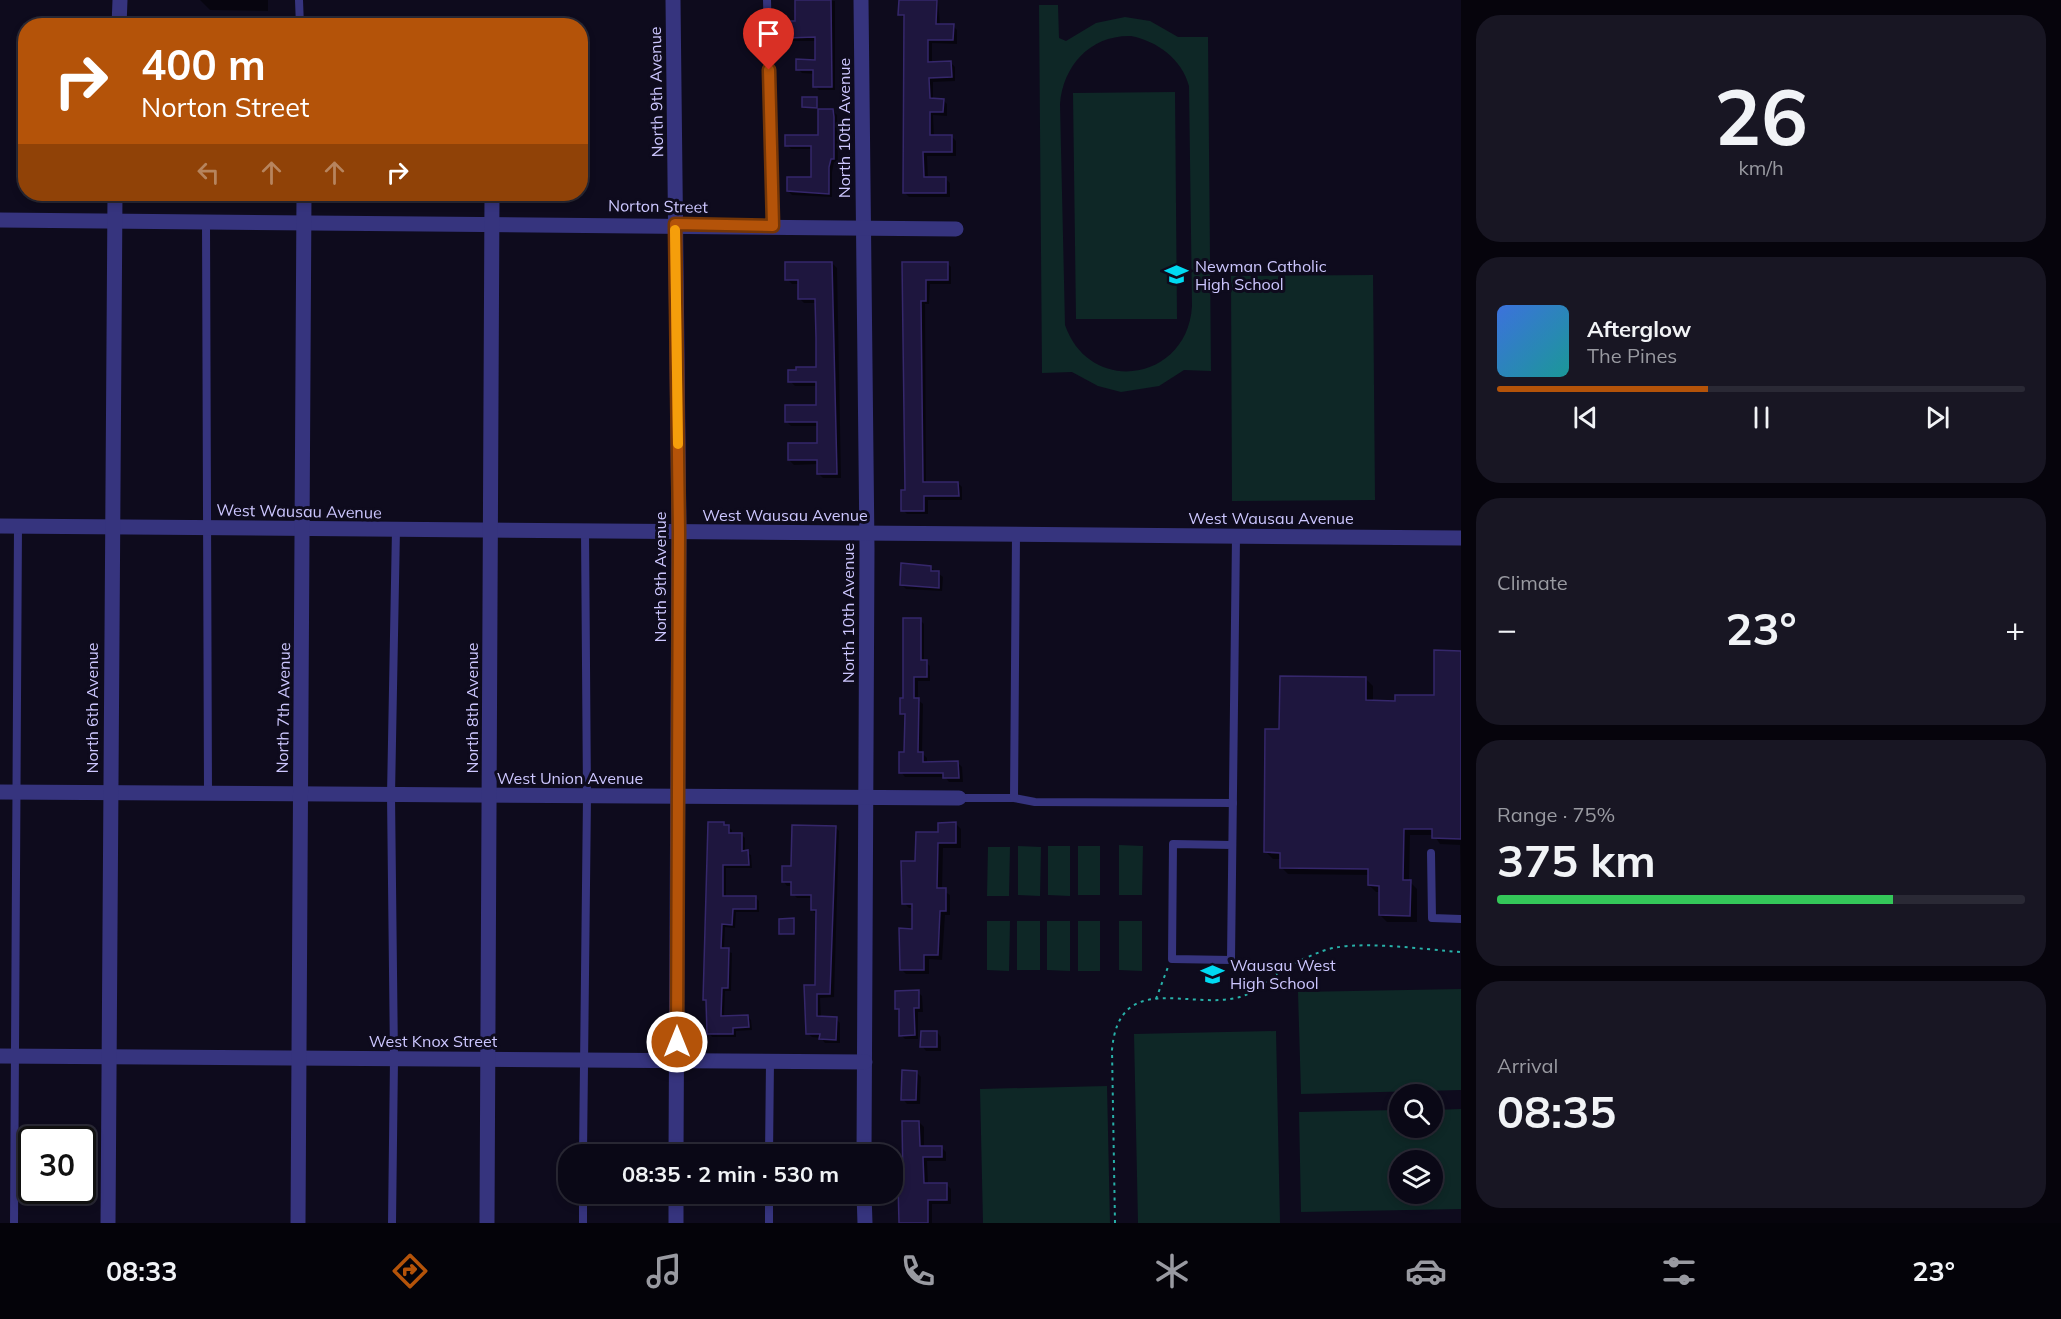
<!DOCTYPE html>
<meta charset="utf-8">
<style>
body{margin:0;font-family:Mulish,sans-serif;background:#181623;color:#f1f3f6;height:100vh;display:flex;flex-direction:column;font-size:22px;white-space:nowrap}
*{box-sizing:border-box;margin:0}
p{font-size:20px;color:#999aa1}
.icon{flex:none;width:33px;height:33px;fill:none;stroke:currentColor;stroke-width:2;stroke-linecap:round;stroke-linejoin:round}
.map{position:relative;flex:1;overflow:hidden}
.details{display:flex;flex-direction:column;gap:15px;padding:15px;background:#06040c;width:600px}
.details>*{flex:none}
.guide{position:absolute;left:18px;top:18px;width:570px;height:183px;border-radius:24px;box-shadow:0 3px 9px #0003,0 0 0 2px #2a2935;background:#b45309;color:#fff;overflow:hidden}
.fabs{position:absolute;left:1389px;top:1084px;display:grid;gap:12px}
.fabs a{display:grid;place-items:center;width:54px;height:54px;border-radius:50%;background:#0a0816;box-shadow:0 3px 9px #0003,0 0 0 2px #2a2935;font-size:30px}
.speed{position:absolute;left:18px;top:1126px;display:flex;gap:12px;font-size:30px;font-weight:700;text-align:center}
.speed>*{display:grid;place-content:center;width:78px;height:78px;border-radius:50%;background:#0a0816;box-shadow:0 3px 9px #0003,0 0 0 2px #2a2935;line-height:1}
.speed .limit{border:3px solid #111;border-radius:9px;background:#fff;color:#111}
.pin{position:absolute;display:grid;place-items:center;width:51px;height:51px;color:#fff;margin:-62px -26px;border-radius:50% 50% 50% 0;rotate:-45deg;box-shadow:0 0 6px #0007}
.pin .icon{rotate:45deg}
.me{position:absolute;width:66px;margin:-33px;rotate:0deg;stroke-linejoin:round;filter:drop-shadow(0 0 4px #0008)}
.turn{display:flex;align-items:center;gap:21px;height:126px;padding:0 24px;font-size:27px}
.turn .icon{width:78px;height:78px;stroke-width:2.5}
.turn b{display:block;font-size:42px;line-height:51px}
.lanes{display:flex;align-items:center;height:57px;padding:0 24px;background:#0003;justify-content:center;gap:30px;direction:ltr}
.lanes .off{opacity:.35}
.big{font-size:45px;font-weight:700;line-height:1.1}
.details .card{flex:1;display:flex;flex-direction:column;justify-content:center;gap:9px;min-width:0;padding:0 21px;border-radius:24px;background:#181623}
.details .dial{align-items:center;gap:0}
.dial b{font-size:78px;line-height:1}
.song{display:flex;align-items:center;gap:18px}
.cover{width:72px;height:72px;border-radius:9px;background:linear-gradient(135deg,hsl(220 70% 55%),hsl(180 70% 35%))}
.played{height:6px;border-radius:3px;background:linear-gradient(90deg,#b45309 40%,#2a2935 40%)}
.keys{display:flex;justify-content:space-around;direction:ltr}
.heat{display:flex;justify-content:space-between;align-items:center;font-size:33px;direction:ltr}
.charge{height:9px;border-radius:4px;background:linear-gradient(90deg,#34c759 75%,#2a2935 0)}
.trip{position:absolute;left:558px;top:1144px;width:345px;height:60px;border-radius:24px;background:#0a0816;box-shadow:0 3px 9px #0003,0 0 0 2px #2a2935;font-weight:700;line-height:60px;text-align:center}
.tabs{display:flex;height:96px;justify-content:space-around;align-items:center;background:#040309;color:#999aa1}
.tabs .icon{width:42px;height:42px}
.tabs .current{color:#b45309}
.tabs b{font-size:27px;color:#f1f3f6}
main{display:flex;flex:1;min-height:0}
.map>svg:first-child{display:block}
.green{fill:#0e2726;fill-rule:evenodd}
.shadow{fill:#0007}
.building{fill:#1e163e;stroke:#35276b;stroke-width:1.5}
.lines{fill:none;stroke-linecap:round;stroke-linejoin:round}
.path{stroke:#28b1a9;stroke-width:2;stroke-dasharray:3 4.5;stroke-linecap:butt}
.service{stroke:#36347e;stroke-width:8}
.minor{stroke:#36347e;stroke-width:15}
.route-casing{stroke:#753606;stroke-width:15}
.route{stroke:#b45309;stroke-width:10}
.slow{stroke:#f59e0b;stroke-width:10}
.labels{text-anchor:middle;stroke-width:6;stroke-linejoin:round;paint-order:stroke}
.street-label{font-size:16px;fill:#cdc7ff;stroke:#0e0b1d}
.poi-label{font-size:16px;fill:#cdc7ff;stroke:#0e0b1d;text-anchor:start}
</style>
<main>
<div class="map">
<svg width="1461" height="1223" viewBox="0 0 1461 1223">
<rect width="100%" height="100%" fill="#0e0b1d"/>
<g class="green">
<path d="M1039,5H1058L1059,38L1066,41L1096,23L1125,17L1150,21L1178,37H1208L1211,371L1184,370L1159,386L1121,392L1098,386L1072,372L1042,373ZM1131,36C1157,41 1182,59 1189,86L1192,306C1188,381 1090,397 1065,325L1060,104C1063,66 1090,35 1131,36Z"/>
<polygon points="1175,92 1177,319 1076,319 1073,93"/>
<polygon points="1373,275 1375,500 1232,501 1231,276"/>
<polygon points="1119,845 1143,846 1142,895 1119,895"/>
<polygon points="1018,846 1041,847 1040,896 1018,895"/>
<polygon points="1048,846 1070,846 1070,896 1048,895"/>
<rect x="1078" y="846" width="22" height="49"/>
<polygon points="988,847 1010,847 1009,896 987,896"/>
<polygon points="987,921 1010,921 1009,971 987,970"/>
<rect x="1017" y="921" width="23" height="49"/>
<polygon points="1047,921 1070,921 1070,971 1047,970"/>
<rect x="1078" y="921" width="22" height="50"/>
<polygon points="1119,921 1142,921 1142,971 1119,970"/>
<polygon points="1461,989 1461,1090 1301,1094 1298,992"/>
<polygon points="1276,1031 1280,1223 1138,1223 1134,1034"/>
<polygon points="1107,1086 1110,1223 983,1223 980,1089"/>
<path d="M1461,1109V1209L1301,1212L1299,1112L1399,1110L1400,1128H1432L1433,1110ZM1400,1161H1432V1194H1400Z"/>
</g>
<g class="shadow">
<polygon points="200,0 268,0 268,11 210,10"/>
<polygon points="805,0 835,1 835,90 819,90 815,86 815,74 802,73 798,69 817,61 817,41 792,41 788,37"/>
<polygon points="900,0 938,0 940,25 953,26 957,30 957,44 932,43 932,63 951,63 955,67 955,81 933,82 933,100 943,100 947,104 947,116 933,115 934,137 952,137 956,141 956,156 927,156 928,179 945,178 950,183 950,197 909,197 905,193 904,18 900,14"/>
<polygon points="816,98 818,109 804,107"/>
<polygon points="833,111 837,115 838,162 834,162 832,172 832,197 792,195 788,191 813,178 812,149 791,149 787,145 820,137"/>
<polygon points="832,263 837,268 841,478 823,478 818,473 819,464 794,465 789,460 819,444 819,426 791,426 786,421 818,407 818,386 795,386 790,381 818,369 816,303 804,303 800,299 800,284 792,284 787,279"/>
<polygon points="904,263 947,263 951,267 951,284 930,284 929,304 925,304 926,483 958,483 962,487 962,500 928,500 928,514 907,514 903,510 907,492"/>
<polygon points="930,567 943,577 942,591 906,589 902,585"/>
<polygon points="920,620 924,624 924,661 930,666 930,681 918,681 918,700 923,704 922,753 927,758 927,763 958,763 962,767 963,782 949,782 945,777 905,777 901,772 905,753 906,718 901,713"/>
<polygon points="1461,652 1461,890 1460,845 1440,844 1434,835 1410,835 1409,881 1417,889 1417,922 1387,922 1380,915 1380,892 1376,892 1369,885 1369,875 1288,874 1281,867 1281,859 1273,859 1266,852 1281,731 1366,679 1373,686 1373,702 1436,697"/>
<polygon points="723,823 732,830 732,835 742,835 745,838 745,852 751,855 752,868 726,868 726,897 755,897 759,901 759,912 736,912 735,928 725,927 724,950 732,953 731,991 725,991 724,1017 748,1017 751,1020 752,1030 736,1031 736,1037 712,1037 709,1033 708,1003 705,999"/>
<polygon points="956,824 961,829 961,848 943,848 942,890 950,895 950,915 945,915 942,960 929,959 929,974 906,974 901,969 914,930 914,908 909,908 904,903 917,863 940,833"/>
<polygon points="835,827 839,831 834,997 820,998 821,1018 836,1019 840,1023 840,1043 825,1043 821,1038 812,1037 807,1033 817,986 817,915 812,910 812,898 797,898 793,894 793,886 787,886 783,881 793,868"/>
<polygon points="793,920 795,935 783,935 781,934"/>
<polygon points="918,992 922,996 923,1012 918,1012 918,1039 905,1039 901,1035 900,1012 896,1008"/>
<polygon points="937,1032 941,1037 941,1051 926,1051 922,1046"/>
<polygon points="916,1072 921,1077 920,1104 907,1104 903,1099"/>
<polygon points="919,1122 924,1127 924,1148 941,1147 946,1152 946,1161 927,1161 928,1184 947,1185 951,1189 951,1204 932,1204 932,1223 900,1223 904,1184"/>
</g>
<g class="building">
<polygon points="795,0 831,0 832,87 813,87 813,70 796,70 796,59 815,60 815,37 787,38 787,21 795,21"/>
<polygon points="899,0 937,0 936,24 954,24 953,40 928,40 928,62 951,61 952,77 929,78 930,98 944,99 943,112 930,112 930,135 952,135 952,152 923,152 924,177 946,177 946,193 903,193 904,15 898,15"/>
<polygon points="802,97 817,97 817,108 802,107"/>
<polygon points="818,109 833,109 834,117 834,159 831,159 829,167 829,194 787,191 787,177 811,177 811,146 785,146 785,135 818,135"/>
<polygon points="785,262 832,262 837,474 817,474 817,460 788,460 788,443 817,443 817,422 785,422 785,405 816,405 816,382 788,382 788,370 796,370 796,367 816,367 816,338 815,299 798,299 798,280 785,280"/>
<polygon points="902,262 948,262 948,280 926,280 926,301 921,301 923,482 958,482 959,496 924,496 924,511 901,511 901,490 905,490"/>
<polygon points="901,563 931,566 931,571 939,571 939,588 900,585"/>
<polygon points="903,618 921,618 921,660 927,660 927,677 914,677 914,698 919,698 918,752 923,752 923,762 958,761 959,778 943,778 943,773 899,773 899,752 904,752 905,714 900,714 900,698 903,698"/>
<polygon points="1434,650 1461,651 1461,839 1432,838 1432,829 1404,829 1403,880 1411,880 1410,916 1379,915 1379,886 1368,885 1368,869 1280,868 1280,853 1264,852 1265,729 1279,729 1280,676 1366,677 1366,700 1395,701 1395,695 1434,695"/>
<polygon points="708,822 724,822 724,825 729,825 729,833 742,833 742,851 748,850 749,865 723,865 723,896 756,896 756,909 733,909 732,925 722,924 721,948 729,948 728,988 722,988 721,1016 748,1015 749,1027 733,1028 733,1034 707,1034 706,1000 703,1000"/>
<polygon points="956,822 956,843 938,843 937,888 946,888 946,911 940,911 938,955 924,955 924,970 900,970 899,928 912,929 912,904 902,904 901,861 915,861 916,832 938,832 938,823"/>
<polygon points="792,825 836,826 830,994 817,994 817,1016 837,1017 836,1040 819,1039 820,1034 806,1034 804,985 815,985 816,910 811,910 811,895 791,895 791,882 782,882 782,866 791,866"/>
<polygon points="794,918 794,934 779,934 779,919"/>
<polygon points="919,990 919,1008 914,1008 915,1035 899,1036 899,1009 895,1009 895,991"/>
<polygon points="921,1031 937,1031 937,1047 920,1047"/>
<polygon points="902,1070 917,1071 916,1100 901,1100"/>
<polygon points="902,1121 919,1121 920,1146 942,1146 942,1157 923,1157 924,1183 947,1183 947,1200 928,1200 928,1223 899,1223 898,1183 903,1183"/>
</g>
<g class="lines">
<g class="path">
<polyline points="1156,999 1168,967"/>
<path d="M1115,1223L1112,1050C1119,969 1190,1011 1240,997C1255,993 1270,977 1283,970C1294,963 1307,957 1320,952C1352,938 1425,950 1461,952"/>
</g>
<g class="service">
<polyline points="299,0 300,26"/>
<polyline points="767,0 773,226"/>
<polyline points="206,223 208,794"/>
<polyline points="959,798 1014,798 1035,802 1233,803"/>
<polyline points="1014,798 1016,535"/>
<polyline points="1232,845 1173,844 1172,959 1231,960 1236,536"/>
<polyline points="1431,853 1432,918 1461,919"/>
<polyline points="583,1155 587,796 585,531"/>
<polyline points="769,1155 770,1061"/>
<polyline points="14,1223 18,526"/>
<polyline points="392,1223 394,1059 391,795 396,529"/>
<polyline points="583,1223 583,1194"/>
<polyline points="769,1223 769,1194"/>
</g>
<g class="minor">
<polyline points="673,0 679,532 676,1155"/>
<polyline points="861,0 867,549 864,1155"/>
<polyline points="119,26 120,0"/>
<polyline points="0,220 956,229"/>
<polyline points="0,526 1461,538"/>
<polyline points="0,792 959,798"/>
<polyline points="0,1056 865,1062"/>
<polyline points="864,1194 865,1223"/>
<polyline points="108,1223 115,194"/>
<polyline points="298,1223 304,194"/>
<polyline points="487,1223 492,194"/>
<polyline points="676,1223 676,1194"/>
</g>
</g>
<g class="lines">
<defs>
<polyline id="route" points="677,1042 679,532 675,224 773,226 769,70"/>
</defs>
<use href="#route" class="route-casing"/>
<use href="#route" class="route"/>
<polyline class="slow" points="675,230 678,444"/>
</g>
<defs>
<symbol id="school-bare" viewBox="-9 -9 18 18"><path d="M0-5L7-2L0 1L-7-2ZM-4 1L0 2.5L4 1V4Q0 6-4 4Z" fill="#00daf2" stroke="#0e0b1d" stroke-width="2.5" paint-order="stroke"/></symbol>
</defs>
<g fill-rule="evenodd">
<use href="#school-bare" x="1160" y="258" width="33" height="33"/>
<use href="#school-bare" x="1196" y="958" width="33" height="33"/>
</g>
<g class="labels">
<g class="street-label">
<text transform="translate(656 92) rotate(-91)" y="6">North 9th Avenue</text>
<text transform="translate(844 128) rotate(-90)" y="6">North 10th Avenue</text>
<text transform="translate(658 206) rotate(1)" y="6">Norton Street</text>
<text transform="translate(299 511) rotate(1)" y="6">West Wausau Avenue</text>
<text x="785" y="521">West Wausau Avenue</text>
<text x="1271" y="524">West Wausau Avenue</text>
<text transform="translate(660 577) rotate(-90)" y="6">North 9th Avenue</text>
<text transform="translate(848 613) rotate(-90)" y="6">North 10th Avenue</text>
<text transform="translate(92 708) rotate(-90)" y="6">North 6th Avenue</text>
<text transform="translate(283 708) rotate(-89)" y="6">North 7th Avenue</text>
<text transform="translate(472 708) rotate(-90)" y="6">North 8th Avenue</text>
<text x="570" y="784">West Union Avenue</text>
<text x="433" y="1047">West Knox Street</text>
</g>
<g class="poi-label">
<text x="1195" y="272">Newman Catholic<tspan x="1195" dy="18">High School</tspan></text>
<text x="1230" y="971">Wausau West<tspan x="1230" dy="18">High School</tspan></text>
</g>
</g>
</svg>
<div class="fabs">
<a><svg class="icon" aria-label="search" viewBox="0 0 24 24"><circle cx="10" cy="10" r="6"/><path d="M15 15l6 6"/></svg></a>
<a><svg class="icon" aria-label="layers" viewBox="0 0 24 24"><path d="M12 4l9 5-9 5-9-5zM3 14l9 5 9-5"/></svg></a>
</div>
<div class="speed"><div class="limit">30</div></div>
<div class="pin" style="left:769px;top:70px;background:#d93025"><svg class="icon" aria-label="arrive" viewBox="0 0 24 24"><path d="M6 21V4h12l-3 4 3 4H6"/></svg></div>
<svg class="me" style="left:677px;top:1042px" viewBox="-20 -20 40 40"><circle r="17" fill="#b45309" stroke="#fff" stroke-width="3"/><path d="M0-11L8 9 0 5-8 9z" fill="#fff"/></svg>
<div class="trip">08:35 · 2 min · 530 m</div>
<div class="guide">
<div class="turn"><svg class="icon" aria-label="right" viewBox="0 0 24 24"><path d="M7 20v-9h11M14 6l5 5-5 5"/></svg><div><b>400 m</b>Norton Street</div></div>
<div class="lanes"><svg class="icon off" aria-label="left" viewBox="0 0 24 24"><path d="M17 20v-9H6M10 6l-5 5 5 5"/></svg><svg class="icon off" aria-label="ahead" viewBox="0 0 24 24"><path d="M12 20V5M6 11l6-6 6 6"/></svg><svg class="icon off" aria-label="ahead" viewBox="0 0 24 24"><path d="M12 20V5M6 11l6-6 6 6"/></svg><svg class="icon" aria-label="right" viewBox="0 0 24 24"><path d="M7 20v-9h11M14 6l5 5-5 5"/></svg></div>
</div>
</div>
<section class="details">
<div class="card dial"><b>26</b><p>km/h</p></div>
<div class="card">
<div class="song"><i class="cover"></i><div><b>Afterglow</b><p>The Pines</p></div></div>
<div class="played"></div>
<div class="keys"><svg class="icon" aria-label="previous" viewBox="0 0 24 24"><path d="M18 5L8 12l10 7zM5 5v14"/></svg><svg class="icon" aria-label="pause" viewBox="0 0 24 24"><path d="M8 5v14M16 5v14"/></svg><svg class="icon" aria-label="next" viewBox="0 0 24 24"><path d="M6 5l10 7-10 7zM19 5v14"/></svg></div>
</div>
<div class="card"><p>Climate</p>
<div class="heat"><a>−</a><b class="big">23°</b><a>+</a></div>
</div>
<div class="card"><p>Range · 75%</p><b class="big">375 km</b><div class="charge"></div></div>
<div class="card"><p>Arrival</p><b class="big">08:35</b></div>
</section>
</main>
<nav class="tabs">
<b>08:33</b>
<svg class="icon current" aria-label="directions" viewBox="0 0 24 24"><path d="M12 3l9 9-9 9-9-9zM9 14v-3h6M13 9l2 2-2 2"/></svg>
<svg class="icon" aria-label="music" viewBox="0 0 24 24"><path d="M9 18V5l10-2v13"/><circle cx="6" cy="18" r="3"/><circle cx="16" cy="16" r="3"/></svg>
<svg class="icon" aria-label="phone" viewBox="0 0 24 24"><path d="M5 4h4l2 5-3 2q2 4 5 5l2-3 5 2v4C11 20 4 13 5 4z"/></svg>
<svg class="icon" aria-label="climate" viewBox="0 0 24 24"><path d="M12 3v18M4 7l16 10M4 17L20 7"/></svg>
<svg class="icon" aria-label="car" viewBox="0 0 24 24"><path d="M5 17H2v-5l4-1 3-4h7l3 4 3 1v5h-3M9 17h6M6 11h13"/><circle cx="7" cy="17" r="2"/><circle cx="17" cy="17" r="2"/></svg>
<svg class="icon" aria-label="filters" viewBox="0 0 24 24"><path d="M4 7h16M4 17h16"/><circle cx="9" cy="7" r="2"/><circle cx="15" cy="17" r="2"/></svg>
<b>23°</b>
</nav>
